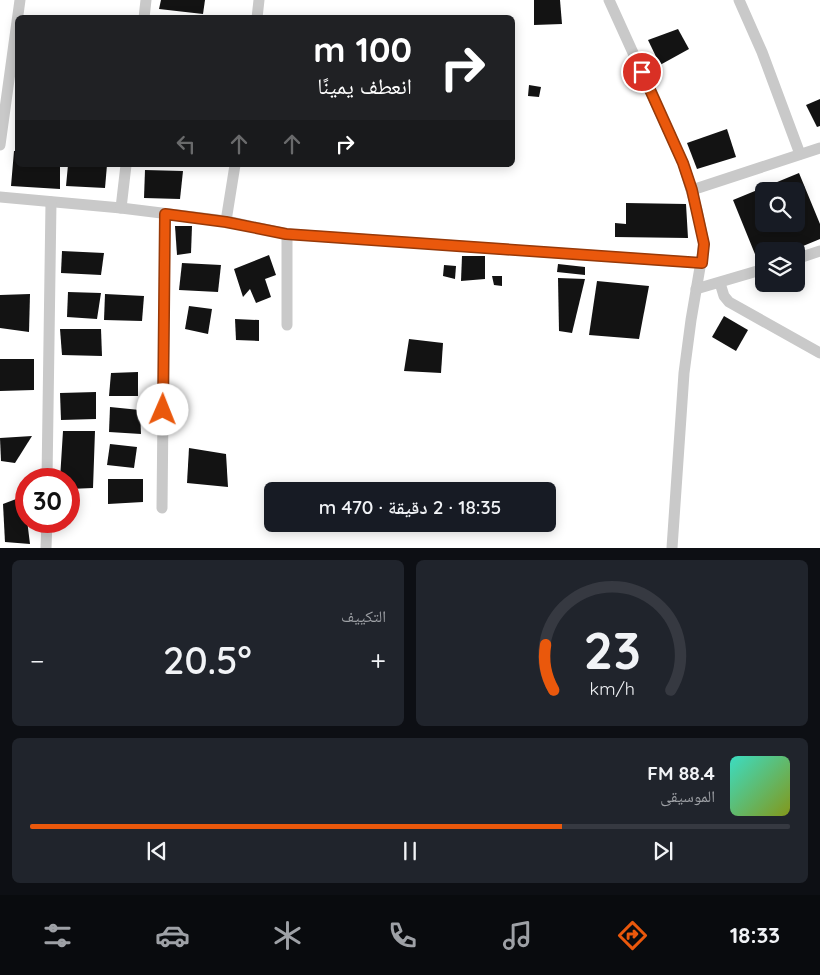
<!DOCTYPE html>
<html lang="ar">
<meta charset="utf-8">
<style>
body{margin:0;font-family:Quicksand,"Noto Naskh Arabic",sans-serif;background:#20242c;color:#f1f3f6;direction:rtl;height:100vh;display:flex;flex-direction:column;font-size:19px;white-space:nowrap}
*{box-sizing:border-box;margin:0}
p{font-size:16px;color:#9ea1a6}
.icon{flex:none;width:28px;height:28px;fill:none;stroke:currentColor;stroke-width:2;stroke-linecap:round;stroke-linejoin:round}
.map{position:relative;height:548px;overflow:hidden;direction:ltr}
.side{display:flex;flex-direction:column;gap:12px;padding:12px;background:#0d0f14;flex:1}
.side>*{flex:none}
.hud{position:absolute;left:15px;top:15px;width:500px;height:152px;border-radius:8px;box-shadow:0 2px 12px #0003;direction:rtl;background:#202124;color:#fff;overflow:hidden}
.tools{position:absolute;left:755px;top:182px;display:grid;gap:10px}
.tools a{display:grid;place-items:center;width:50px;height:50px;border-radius:8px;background:#171b24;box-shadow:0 2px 12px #0003;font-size:25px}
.speed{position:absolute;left:15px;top:468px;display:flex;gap:10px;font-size:25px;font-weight:700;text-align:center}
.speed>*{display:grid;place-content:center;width:65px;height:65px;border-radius:50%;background:#171b24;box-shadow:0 2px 12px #0003;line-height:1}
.speed .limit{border:8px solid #d22;background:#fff;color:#111}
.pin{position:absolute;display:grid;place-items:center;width:42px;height:42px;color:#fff;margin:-21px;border:2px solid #fff;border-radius:50%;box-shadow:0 1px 5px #0007}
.me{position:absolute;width:55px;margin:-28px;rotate:1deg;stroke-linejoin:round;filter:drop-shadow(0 0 4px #0008)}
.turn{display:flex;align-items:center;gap:18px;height:105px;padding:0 20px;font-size:22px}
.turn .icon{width:65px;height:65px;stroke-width:2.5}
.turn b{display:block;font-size:35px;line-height:42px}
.lanes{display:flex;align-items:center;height:48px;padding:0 20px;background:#0003;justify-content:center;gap:25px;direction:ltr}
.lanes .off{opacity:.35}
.big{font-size:38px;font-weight:600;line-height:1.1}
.side .tile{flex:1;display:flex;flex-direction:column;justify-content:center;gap:8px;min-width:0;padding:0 18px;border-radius:8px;background:#20242c}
.side .dial{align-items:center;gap:0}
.dial svg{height:130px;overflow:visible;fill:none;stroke:#363941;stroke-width:7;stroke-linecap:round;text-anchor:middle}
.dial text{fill:#f1f3f6;stroke:none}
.song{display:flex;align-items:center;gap:15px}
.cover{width:60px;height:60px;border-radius:8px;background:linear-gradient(135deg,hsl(170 70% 55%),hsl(70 70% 35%))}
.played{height:5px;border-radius:2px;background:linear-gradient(90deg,#ea580c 70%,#363941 70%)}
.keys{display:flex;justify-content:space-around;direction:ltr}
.heat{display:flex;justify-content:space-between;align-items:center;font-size:28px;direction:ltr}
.side .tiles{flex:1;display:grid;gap:12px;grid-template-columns:1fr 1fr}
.tile:last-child{grid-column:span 2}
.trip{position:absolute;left:264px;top:482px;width:292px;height:50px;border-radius:8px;background:#171b24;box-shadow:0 2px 12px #0003;font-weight:600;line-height:50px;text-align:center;direction:rtl}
.dock{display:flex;height:80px;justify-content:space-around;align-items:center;background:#090b0e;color:#9ea1a6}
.dock .icon{width:35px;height:35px}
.dock .selected{color:#ea580c}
.dock b{font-size:22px;color:#f1f3f6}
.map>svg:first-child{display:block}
.building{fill:#131313;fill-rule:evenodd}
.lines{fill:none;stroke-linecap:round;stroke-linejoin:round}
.street{stroke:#c9c9c9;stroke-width:11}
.route-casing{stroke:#983908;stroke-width:12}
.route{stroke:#ea580c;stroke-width:9}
</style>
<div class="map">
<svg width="820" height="548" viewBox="0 0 820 548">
<rect width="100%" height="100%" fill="#fff"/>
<g class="building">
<polygon points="161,0 205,0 203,14 159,9"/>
<polygon points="534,0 560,0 562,24 534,25"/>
<polygon points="678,29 689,49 660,65 648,40"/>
<polygon points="529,85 541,87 539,97 528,96"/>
<polygon points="820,99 820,126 817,127 806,105"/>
<polygon points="727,129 736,157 697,169 687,143"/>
<polygon points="14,151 18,151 18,165 60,165 60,189 11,186"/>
<polygon points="68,165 107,165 105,188 66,186"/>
<polygon points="145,170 183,171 180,199 144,198"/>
<path d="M799,173L820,224V239L791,251H764V263L759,264L733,200ZM764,191H796V224H764Z"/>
<polygon points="626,203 686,204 688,238 615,237 615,223 626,224"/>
<polygon points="175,226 192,226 191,253 177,255"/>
<polygon points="62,251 104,253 101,275 61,273"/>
<polygon points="269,255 276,275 265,279 271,297 256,303 250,289 243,297 234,269"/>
<polygon points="462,256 485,256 485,279 461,281"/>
<polygon points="182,263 221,265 218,292 179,290"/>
<polygon points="558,264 585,267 585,275 557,272"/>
<polygon points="444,265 456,266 455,279 443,276"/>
<polygon points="492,276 502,276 502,286 494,285"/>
<polygon points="558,278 585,279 572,333 559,331"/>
<polygon points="597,281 649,286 639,339 589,335"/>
<polygon points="68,292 101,293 97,319 67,317"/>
<polygon points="30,294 29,332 0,328 0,295"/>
<polygon points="105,294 144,296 142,321 104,320"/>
<polygon points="189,306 212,309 208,334 185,329"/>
<polygon points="724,316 748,330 736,351 712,337"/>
<polygon points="235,319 259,320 259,341 236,340"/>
<polygon points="60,329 101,329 102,356 62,355"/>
<polygon points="409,339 443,343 441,373 404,371"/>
<polygon points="0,359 34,359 34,390 0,391"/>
<polygon points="138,372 138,396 109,396 111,373"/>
<polygon points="96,392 96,419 61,420 60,393"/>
<polygon points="110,407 140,410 141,434 109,432"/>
<polygon points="63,431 95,431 93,488 69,489 69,479 60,479"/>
<polygon points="32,436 15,463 1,461 0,438"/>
<polygon points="110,444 137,447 134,468 107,465"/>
<polygon points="189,448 226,454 228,487 187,483"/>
<polygon points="108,479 143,479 143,502 108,504"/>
<polygon points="24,496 30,544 5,542 3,504"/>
</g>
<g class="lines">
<g class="street">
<polyline points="609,0 683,163 697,210 704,244 691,320 684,373 672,548"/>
<polyline points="739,0 762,52 800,154"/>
<polyline points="144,18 146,0"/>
<polyline points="257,18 259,0"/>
<polyline points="0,145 20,0"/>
<polyline points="692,190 820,148"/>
<polyline points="0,197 121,208 226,221 287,234 702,263"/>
<polyline points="121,208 126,165"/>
<polyline points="226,221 235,165"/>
<polyline points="287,234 287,325"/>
<polyline points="796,259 820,251"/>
<polyline points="720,283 724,296 729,302 820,353"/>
<polyline points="696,289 764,269"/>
<polyline points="47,479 51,202"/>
<polyline points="162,508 165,214"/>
<polyline points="46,548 47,521"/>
</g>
</g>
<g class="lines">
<defs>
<polyline id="route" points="163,410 165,214 226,222 286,234 702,263 704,244 692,190 683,163 642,72"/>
</defs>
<use href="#route" class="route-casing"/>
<use href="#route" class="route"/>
</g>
</svg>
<div class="tools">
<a><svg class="icon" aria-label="search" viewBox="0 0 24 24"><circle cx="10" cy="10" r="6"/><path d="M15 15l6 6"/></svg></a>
<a><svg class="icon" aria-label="layers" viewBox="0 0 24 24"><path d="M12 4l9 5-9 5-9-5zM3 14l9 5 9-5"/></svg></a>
</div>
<div class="speed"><div class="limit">30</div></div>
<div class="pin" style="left:642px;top:72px;background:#d93025"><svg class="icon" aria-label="arrive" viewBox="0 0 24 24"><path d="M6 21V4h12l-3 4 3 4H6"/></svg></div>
<svg class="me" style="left:163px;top:410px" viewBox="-20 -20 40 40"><circle r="19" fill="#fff"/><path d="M0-13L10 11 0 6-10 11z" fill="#ea580c"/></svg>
<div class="trip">18:35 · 2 دقيقة · 470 m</div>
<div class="hud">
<div class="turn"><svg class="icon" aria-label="right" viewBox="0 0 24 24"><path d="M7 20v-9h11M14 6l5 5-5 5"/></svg><div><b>100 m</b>انعطف يمينًا</div></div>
<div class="lanes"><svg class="icon off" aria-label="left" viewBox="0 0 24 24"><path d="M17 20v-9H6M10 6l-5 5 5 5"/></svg><svg class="icon off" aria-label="ahead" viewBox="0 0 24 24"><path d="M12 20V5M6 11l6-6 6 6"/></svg><svg class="icon off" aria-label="ahead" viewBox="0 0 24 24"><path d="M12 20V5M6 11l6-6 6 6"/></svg><svg class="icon" aria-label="right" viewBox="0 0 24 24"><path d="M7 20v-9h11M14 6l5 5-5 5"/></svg></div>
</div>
</div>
<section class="side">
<div class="tiles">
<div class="tile dial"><svg viewBox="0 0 100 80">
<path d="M14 69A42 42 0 1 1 86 69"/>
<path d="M14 69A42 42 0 0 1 9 41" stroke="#ea580c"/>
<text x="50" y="56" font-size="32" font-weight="700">23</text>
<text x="50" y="72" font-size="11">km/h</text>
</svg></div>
<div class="tile"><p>التكييف</p>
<div class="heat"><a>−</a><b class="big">20.5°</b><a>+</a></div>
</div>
<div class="tile">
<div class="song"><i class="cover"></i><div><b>88.4 FM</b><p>الموسيقى</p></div></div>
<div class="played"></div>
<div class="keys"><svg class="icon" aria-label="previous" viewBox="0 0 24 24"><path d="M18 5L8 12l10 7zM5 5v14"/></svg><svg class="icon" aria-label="pause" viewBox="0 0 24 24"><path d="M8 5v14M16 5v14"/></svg><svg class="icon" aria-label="next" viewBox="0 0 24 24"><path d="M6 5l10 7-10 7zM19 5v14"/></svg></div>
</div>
</div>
</section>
<nav class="dock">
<b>18:33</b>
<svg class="icon selected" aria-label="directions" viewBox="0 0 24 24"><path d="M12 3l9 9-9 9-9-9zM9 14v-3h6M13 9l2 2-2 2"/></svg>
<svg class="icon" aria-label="music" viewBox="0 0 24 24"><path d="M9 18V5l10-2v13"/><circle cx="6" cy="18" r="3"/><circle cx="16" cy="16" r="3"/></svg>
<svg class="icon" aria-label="phone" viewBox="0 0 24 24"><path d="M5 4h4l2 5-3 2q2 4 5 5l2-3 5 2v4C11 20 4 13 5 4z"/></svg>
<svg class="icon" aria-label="climate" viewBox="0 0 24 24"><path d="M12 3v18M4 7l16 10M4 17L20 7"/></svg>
<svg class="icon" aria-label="car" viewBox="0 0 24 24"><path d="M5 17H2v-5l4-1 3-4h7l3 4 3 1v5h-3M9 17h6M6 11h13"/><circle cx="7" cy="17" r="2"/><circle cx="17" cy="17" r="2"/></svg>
<svg class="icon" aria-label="filters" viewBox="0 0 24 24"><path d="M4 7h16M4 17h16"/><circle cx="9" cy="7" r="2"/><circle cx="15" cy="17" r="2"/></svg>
</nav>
